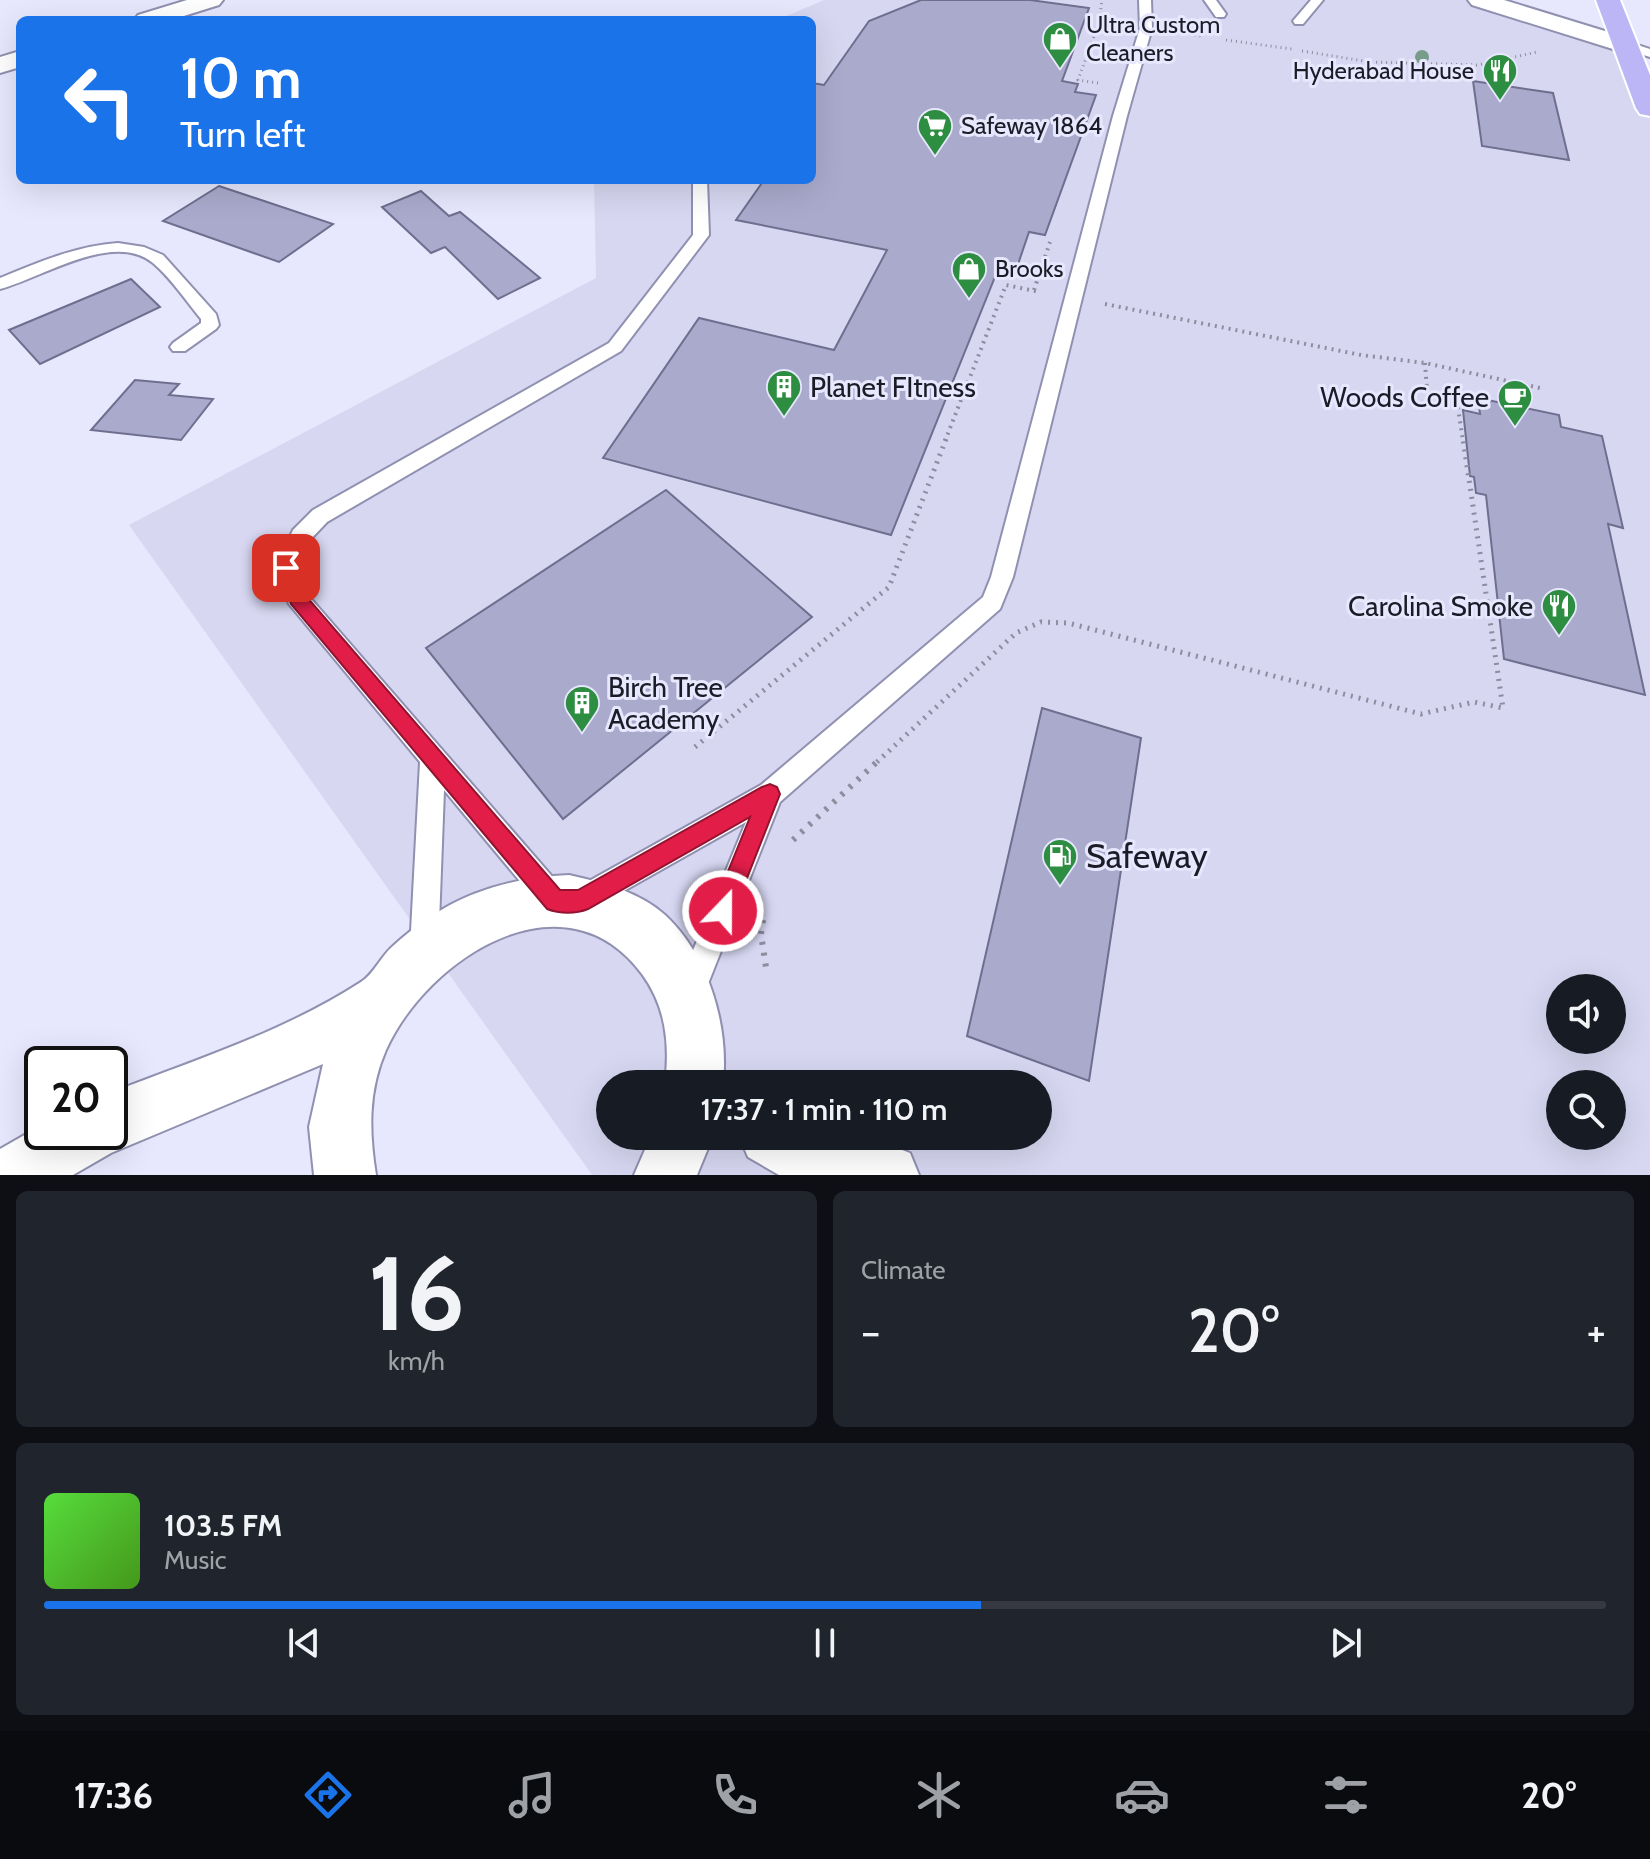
<!DOCTYPE html>
<meta charset="utf-8">
<style>
body{margin:0;font-family:Cabin,sans-serif;background:#20242c;color:#f1f3f6;height:100vh;display:flex;flex-direction:column;font-size:30px;white-space:nowrap}
*{box-sizing:border-box;margin:0}
p{font-size:26px;color:#9ea1a6}
.icon{flex:none;width:44px;height:44px;fill:none;stroke:currentColor;stroke-width:2;stroke-linecap:round;stroke-linejoin:round}
.map{position:relative;height:1175px;overflow:hidden}
.details{display:flex;flex-direction:column;gap:16px;padding:16px;background:#0d0f14;flex:1}
.details>*{flex:none}
.banner{position:absolute;left:16px;top:16px;width:800px;height:168px;border-radius:12px;box-shadow:0 8px 32px #0002;background:#1a73e8;color:#fff;overflow:hidden}
.controls{position:absolute;left:1546px;top:974px;display:grid;gap:16px}
.controls a{display:grid;place-items:center;width:80px;height:80px;border-radius:50%;background:#171b24;box-shadow:0 8px 32px #0002;font-size:40px}
.speed{position:absolute;left:24px;top:1046px;display:flex;gap:16px;font-size:40px;font-weight:700;text-align:center}
.speed>*{display:grid;place-content:center;width:104px;height:104px;border-radius:50%;background:#171b24;box-shadow:0 8px 32px #0002;line-height:1}
.speed .limit{border:4px solid #111;border-radius:12px;background:#fff;color:#111}
.pin{position:absolute;display:grid;place-items:center;width:68px;height:68px;color:#fff;margin:-34px;border-radius:16px;box-shadow:0 4px 12px #0006}
.me{position:absolute;width:88px;margin:-44px;rotate:22deg;stroke-linejoin:round;filter:drop-shadow(0 0 6px #0008)}
.turn{display:flex;align-items:center;gap:28px;height:168px;padding:0 32px;font-size:36px}
.turn .icon{width:104px;height:104px;stroke-width:2.5}
.turn b{display:block;font-size:56px;line-height:68px}
.big{font-size:60px;font-weight:600;line-height:1.1}
.details .widget{flex:1;display:flex;flex-direction:column;justify-content:center;gap:12px;min-width:0;padding:0 28px;border-radius:12px;background:#20242c}
.details .dial{align-items:center;gap:0}
.dial b{font-size:104px;line-height:1}
.song{display:flex;align-items:center;gap:24px}
.cover{width:96px;height:96px;border-radius:12px;background:linear-gradient(135deg,hsl(110 70% 55%),hsl(100 70% 35%))}
.played{height:8px;border-radius:4px;background:linear-gradient(90deg,#1a73e8 60%,#363941 60%)}
.keys{display:flex;justify-content:space-around;direction:ltr}
.heat{display:flex;justify-content:space-between;align-items:center;font-size:44px;direction:ltr}
.details .tiles{flex:1;display:grid;gap:16px;grid-template-columns:1fr 1fr}
.widget:last-child{grid-column:span 2}
.trip{position:absolute;left:596px;top:1070px;width:456px;height:80px;border-radius:40px;background:#171b24;box-shadow:0 8px 32px #0002;font-weight:600;line-height:80px;text-align:center}
.dock{display:flex;height:128px;justify-content:space-around;align-items:center;background:#090b0e;color:#9ea1a6}
.dock .icon{width:56px;height:56px}
.dock .active{color:#1a73e8}
.dock b{font-size:36px;color:#f1f3f6}
.map>svg:first-child{display:block}
.built{fill:#d7d7f2;fill-rule:evenodd}
.building{fill:#aaaacd;stroke:#6f6e8f;stroke-width:2}
.lines{fill:none;stroke-linecap:round;stroke-linejoin:round}
.service-casing{stroke:#9090b1;stroke-width:4}
.minor-casing{stroke:#9090b1;stroke-width:4}
.tertiary-casing{stroke:#9090b1;stroke-width:4}
.primary-casing{stroke:#fff;stroke-width:4}
.path-far3{stroke:#8d8d9f;stroke-width:3;stroke-dasharray:1 4;stroke-linecap:butt}
.path-far2{stroke:#8d8d9f;stroke-width:4;stroke-dasharray:2 5;stroke-linecap:butt}
.path-far1{stroke:#8d8d9f;stroke-width:5;stroke-dasharray:2 6;stroke-linecap:butt}
.path{stroke:#8d8d9f;stroke-width:6;stroke-dasharray:3 8;stroke-linecap:butt}
.service{fill:#fff;fill-rule:evenodd}
.minor{fill:#fff;fill-rule:evenodd}
.tertiary{fill:#fff;fill-rule:evenodd}
.primary{fill:#bcb6f7;fill-rule:evenodd}
.tree{fill:#779c89}
.route{fill:#e11d48;stroke:#92132f;stroke-width:2}
.labels{text-anchor:middle;stroke-width:6;stroke-linejoin:round;paint-order:stroke}
.far-poi-label{font-size:24px;fill:#1c1c29;stroke:#e7e7fd;text-anchor:start}
.poi-label{font-size:28px;fill:#1c1c29;stroke:#e7e7fd;text-anchor:start}
.near-poi-label{font-size:34px;fill:#1c1c29;stroke:#e7e7fd;text-anchor:start}
</style>
<div class="map">
<svg width="1650" height="1175" viewBox="0 0 1650 1175">
<rect width="100%" height="100%" fill="#e7e7fd"/>
<path class="built" d="M824,0H1476L1625,45L1650,108V1175H592L129,525L596,278L594,180H812V20H777ZM1560,988H1612V1040H1560ZM610,1084H1038V1136H610ZM1560,1084H1612V1136H1560Z"/>
<g class="building">
<polygon points="921,0 1030,0 1089,8 1062,81 1078,84 1075,92 1096,95 1045,235 1029,232 1014,276 997,272 891,535 603,458 699,318 834,350 887,250 736,220 764,180 812,180 812,83 824,85 869,21"/>
<polygon points="1473,81 1553,93 1569,160 1482,146"/>
<polygon points="219,186 333,224 279,262 163,221"/>
<polygon points="421,191 449,216 460,212 540,278 498,299 445,247 431,253 382,207"/>
<polygon points="131,279 160,307 40,364 9,330"/>
<polygon points="135,380 179,384 169,395 213,399 181,440 91,430"/>
<polygon points="1478,398 1559,415 1561,427 1602,436 1623,528 1608,524 1645,695 1504,659 1486,495 1476,493 1474,477 1470,476 1463,410 1480,414"/>
<polygon points="666,490 812,617 563,819 426,648"/>
<polygon points="1042,708 1141,738 1089,1081 967,1036"/>
</g>
<g class="lines">
<defs>
<g id="service">
<polygon points="1139,0 1151,0 1152,28 1127,116 1013,577 1000,609 780,802 700,1004 690,1009 680,1004 675,994 746,822 583,914 573,910 569,900 573,890 761,785 983,597 991,577 1113,116 1140,28"/>
<polygon points="1204,0 1216,0 1226,14 1224,17 1216,17"/>
<polygon points="1311,0 1323,0 1303,24 1295,24 1293,21"/>
<polygon points="1625,41 1650,49 1650,57 1621,48 1619,45"/>
<polygon points="693,180 707,180 709,235 621,351 327,522 309,541 297,568 306,593 563,889 567,899 563,909 553,913 543,909 444,790 438,950 434,960 424,964 414,960 410,950 420,762 289,604 275,568 293,530 313,510 609,343 693,235"/>
<path d="M118,243L144,247L163,255L216,314L219,325L216,329L185,351H173L170,347L173,343L201,323V319C186,301 171,278 153,263C113,230 40,279 0,289V278C39,262 76,246 118,243Z"/>
</g>
<g id="minor">
<path d="M569,875C603,883 638,891 665,915C709,956 729,1026 723,1084H665C670,1044 666,1007 642,974C565,870 428,957 386,1050C368,1091 369,1132 376,1175H314L309,1127L323,1064L111,1153L73,1175H0V1149L42,1125V1132H110V1093C194,1060 284,1032 361,982C374,974 381,956 393,946C445,898 500,878 569,875Z"/>
<polygon points="651,1136 713,1136 697,1175 634,1175"/>
<path d="M739,1136C796,1136 856,1131 910,1153L919,1175H779L748,1157Z"/>
</g>
<g id="tertiary">
<polygon points="187,0 223,0 219,5 171,20 134,20 138,15"/>
<polygon points="1468,0 1504,0 1634,40 1637,45 1634,50 1616,50 1472,5"/>
<polygon points="20,51 20,67 0,73 0,57"/>
</g>
<polygon id="primary" points="1596,0 1620,0 1650,75 1650,116 1640,114 1636,108"/>
</defs>
<use href="#service" class="service-casing"/>
<use href="#minor" class="minor-casing"/>
<use href="#tertiary" class="tertiary-casing"/>
<use href="#primary" class="primary-casing"/>
<g class="path-far3">
<polyline points="1099,23 1118,25"/>
<polyline points="1175,31 1201,36"/>
<polyline points="1226,40 1292,49"/>
<polyline points="1302,51 1370,62 1478,65 1537,52"/>
<polyline points="1098,83 1078,80 1099,23 1102,0"/>
</g>
<g class="path-far2">
<polyline points="1034,290 1050,242"/>
<polyline points="1105,304 1361,355 1425,363 1540,388"/>
<polyline points="1425,363 1427,391 1456,395 1463,441"/>
<polyline points="945,441 1006,285 1040,292"/>
</g>
<g class="path-far1">
<polyline points="695,747 889,587 946,439"/>
<polyline points="877,762 1016,633 1041,622 1068,623 1421,714 1474,702 1503,708 1463,439"/>
</g>
<g class="path">
<polyline points="793,840 879,760"/>
<polyline points="763,920 761,934 767,974"/>
</g>
<use href="#service" class="service"/>
<use href="#minor" class="minor"/>
<use href="#tertiary" class="tertiary"/>
<use href="#primary" class="primary"/>
</g>
<circle class="tree" cx="1422" cy="57" r="7"/>
<path class="route" d="M286,561L293,563L305,595L560,890H578L762,787L770,784L777,787L780,794L731,919L723,922L715,919L712,911L750,817L588,909C576,914 560,914 547,909L291,604L277,568Z"/>
<defs>
<symbol id="shop-pin" viewBox="-11 -11 22 30"><path d="M0 17L-7.5 6A9.5 9.5 0 1 1 7.5 6Z" fill="#2d8e42" stroke="#e7e7fd"/><path d="M-5-2.5h2.3a2.7 3.5 0 0 1 5.4 0H5L5.5 6h-11ZM-1.5-2.5h3a1.5 2.3 0 0 0-3 0Z" fill="#fff"/></symbol>
<symbol id="restaurant-pin" viewBox="-11 -11 22 30"><path d="M0 17L-7.5 6A9.5 9.5 0 1 1 7.5 6Z" fill="#2d8e42" stroke="#e7e7fd"/><path d="M-5-6h1v4h1v-4h1v4h1v-4h1v5L-1.5 .5V6h-2V.5L-5-1ZM5-6V6H3V1.5H1.5Q1.5-4 5-6Z" fill="#fff"/></symbol>
<symbol id="supermarket-pin" viewBox="-11 -11 22 30"><path d="M0 17L-7.5 6A9.5 9.5 0 1 1 7.5 6Z" fill="#2d8e42" stroke="#e7e7fd"/><path d="M-6-5.5h2.5l.6 2H6L4.5 2H-2.5L-4.4-4H-6ZM-1.5 3.2a1.3 1.3 0 1 0 .1 0ZM3 3.2a1.3 1.3 0 1 0 .1 0Z" fill="#fff"/></symbol>
<symbol id="building-pin" viewBox="-11 -11 22 30"><path d="M0 17L-7.5 6A9.5 9.5 0 1 1 7.5 6Z" fill="#2d8e42" stroke="#e7e7fd"/><path d="M-4-6H4V6H1V3H-1V6H-4ZM-2.5-4.3h1.7v1.8h-1.7ZM.8-4.3h1.7v1.8H.8ZM-2.5-1h1.7V.8h-1.7ZM.8-1h1.7V.8H.8Z" fill="#fff"/></symbol>
<symbol id="cafe-pin" viewBox="-11 -11 22 30"><path d="M0 17L-7.5 6A9.5 9.5 0 1 1 7.5 6Z" fill="#2d8e42" stroke="#e7e7fd"/><path d="M-5.5-4.5H6V0H3Q3 3.5 0 3.5H-2.5Q-5.5 3.5-5.5 0ZM3-3.2v2h1.7v-2ZM-6 4.5H4V6H-6Z" fill="#fff"/></symbol>
<symbol id="fuel-pin" viewBox="-11 -11 22 30"><path d="M0 17L-7.5 6A9.5 9.5 0 1 1 7.5 6Z" fill="#2d8e42" stroke="#e7e7fd"/><path d="M-5.5-6h7V0h2V4h1.3V-2.5L3-4.5l.8-.8L6-3V5H2.5V1h-1V6h-7ZM-4.2-4.7v3.2H.2V-4.7Z" fill="#fff"/></symbol>
</defs>
<g fill-rule="evenodd">
<use href="#shop-pin" x="1040" y="19" width="40" height="54"/>
<use href="#restaurant-pin" x="1480" y="51" width="40" height="54"/>
<use href="#supermarket-pin" x="915" y="106" width="40" height="54"/>
<use href="#shop-pin" x="949" y="249" width="40" height="54"/>
<use href="#building-pin" x="764" y="367" width="40" height="54"/>
<use href="#cafe-pin" x="1495" y="377" width="40" height="54"/>
<use href="#restaurant-pin" x="1539" y="586" width="40" height="54"/>
<use href="#building-pin" x="562" y="683" width="40" height="54"/>
<use href="#fuel-pin" x="1040" y="836" width="40" height="54"/>
</g>
<g class="labels">
<g class="far-poi-label">
<text x="1086" y="33">Ultra Custom<tspan x="1086" dy="28">Cleaners</tspan></text>
<text x="1474" y="79" text-anchor="end">Hyderabad House</text>
<text x="961" y="134">Safeway 1864</text>
<text x="995" y="277">Brooks</text>
</g>
<g class="poi-label">
<text x="810" y="397">Planet FItness</text>
<text x="1489" y="407" text-anchor="end">Woods Coffee</text>
<text x="1533" y="616" text-anchor="end">Carolina Smoke</text>
<text x="608" y="697">Birch Tree<tspan x="608" dy="32">Academy</tspan></text>
</g>
<g class="near-poi-label">
<text x="1086" y="868">Safeway</text>
</g>
</g>
</svg>
<div class="controls">
<a><svg class="icon" aria-label="sound" viewBox="0 0 24 24"><path d="M4 9h4l5-4v14l-5-4H4zM17 9q2 3 0 6"/></svg></a>
<a><svg class="icon" aria-label="search" viewBox="0 0 24 24"><circle cx="10" cy="10" r="6"/><path d="M15 15l6 6"/></svg></a>
</div>
<div class="speed"><div class="limit">20</div></div>
<div class="pin" style="left:286px;top:568px;background:#d93025"><svg class="icon" aria-label="arrive" viewBox="0 0 24 24"><path d="M6 21V4h12l-3 4 3 4H6"/></svg></div>
<svg class="me" style="left:723px;top:911px" viewBox="-20 -20 40 40"><circle r="17" fill="#e11d48" stroke="#fff" stroke-width="3"/><path d="M0-11L8 9 0 5-8 9z" fill="#fff"/></svg>
<div class="trip">17:37 · 1 min · 110 m</div>
<div class="banner">
<div class="turn"><svg class="icon" aria-label="left" viewBox="0 0 24 24"><path d="M17 20v-9H6M10 6l-5 5 5 5"/></svg><div><b>10 m</b>Turn left</div></div>
</div>
</div>
<section class="details">
<div class="tiles">
<div class="widget dial"><b>16</b><p>km/h</p></div>
<div class="widget"><p>Climate</p>
<div class="heat"><a>−</a><b class="big">20°</b><a>+</a></div>
</div>
<div class="widget">
<div class="song"><i class="cover"></i><div><b>103.5 FM</b><p>Music</p></div></div>
<div class="played"></div>
<div class="keys"><svg class="icon" aria-label="previous" viewBox="0 0 24 24"><path d="M18 5L8 12l10 7zM5 5v14"/></svg><svg class="icon" aria-label="pause" viewBox="0 0 24 24"><path d="M8 5v14M16 5v14"/></svg><svg class="icon" aria-label="next" viewBox="0 0 24 24"><path d="M6 5l10 7-10 7zM19 5v14"/></svg></div>
</div>
</div>
</section>
<nav class="dock">
<b>17:36</b>
<svg class="icon active" aria-label="directions" viewBox="0 0 24 24"><path d="M12 3l9 9-9 9-9-9zM9 14v-3h6M13 9l2 2-2 2"/></svg>
<svg class="icon" aria-label="music" viewBox="0 0 24 24"><path d="M9 18V5l10-2v13"/><circle cx="6" cy="18" r="3"/><circle cx="16" cy="16" r="3"/></svg>
<svg class="icon" aria-label="phone" viewBox="0 0 24 24"><path d="M5 4h4l2 5-3 2q2 4 5 5l2-3 5 2v4C11 20 4 13 5 4z"/></svg>
<svg class="icon" aria-label="climate" viewBox="0 0 24 24"><path d="M12 3v18M4 7l16 10M4 17L20 7"/></svg>
<svg class="icon" aria-label="car" viewBox="0 0 24 24"><path d="M5 17H2v-5l4-1 3-4h7l3 4 3 1v5h-3M9 17h6M6 11h13"/><circle cx="7" cy="17" r="2"/><circle cx="17" cy="17" r="2"/></svg>
<svg class="icon" aria-label="filters" viewBox="0 0 24 24"><path d="M4 7h16M4 17h16"/><circle cx="9" cy="7" r="2"/><circle cx="15" cy="17" r="2"/></svg>
<b>20°</b>
</nav>
